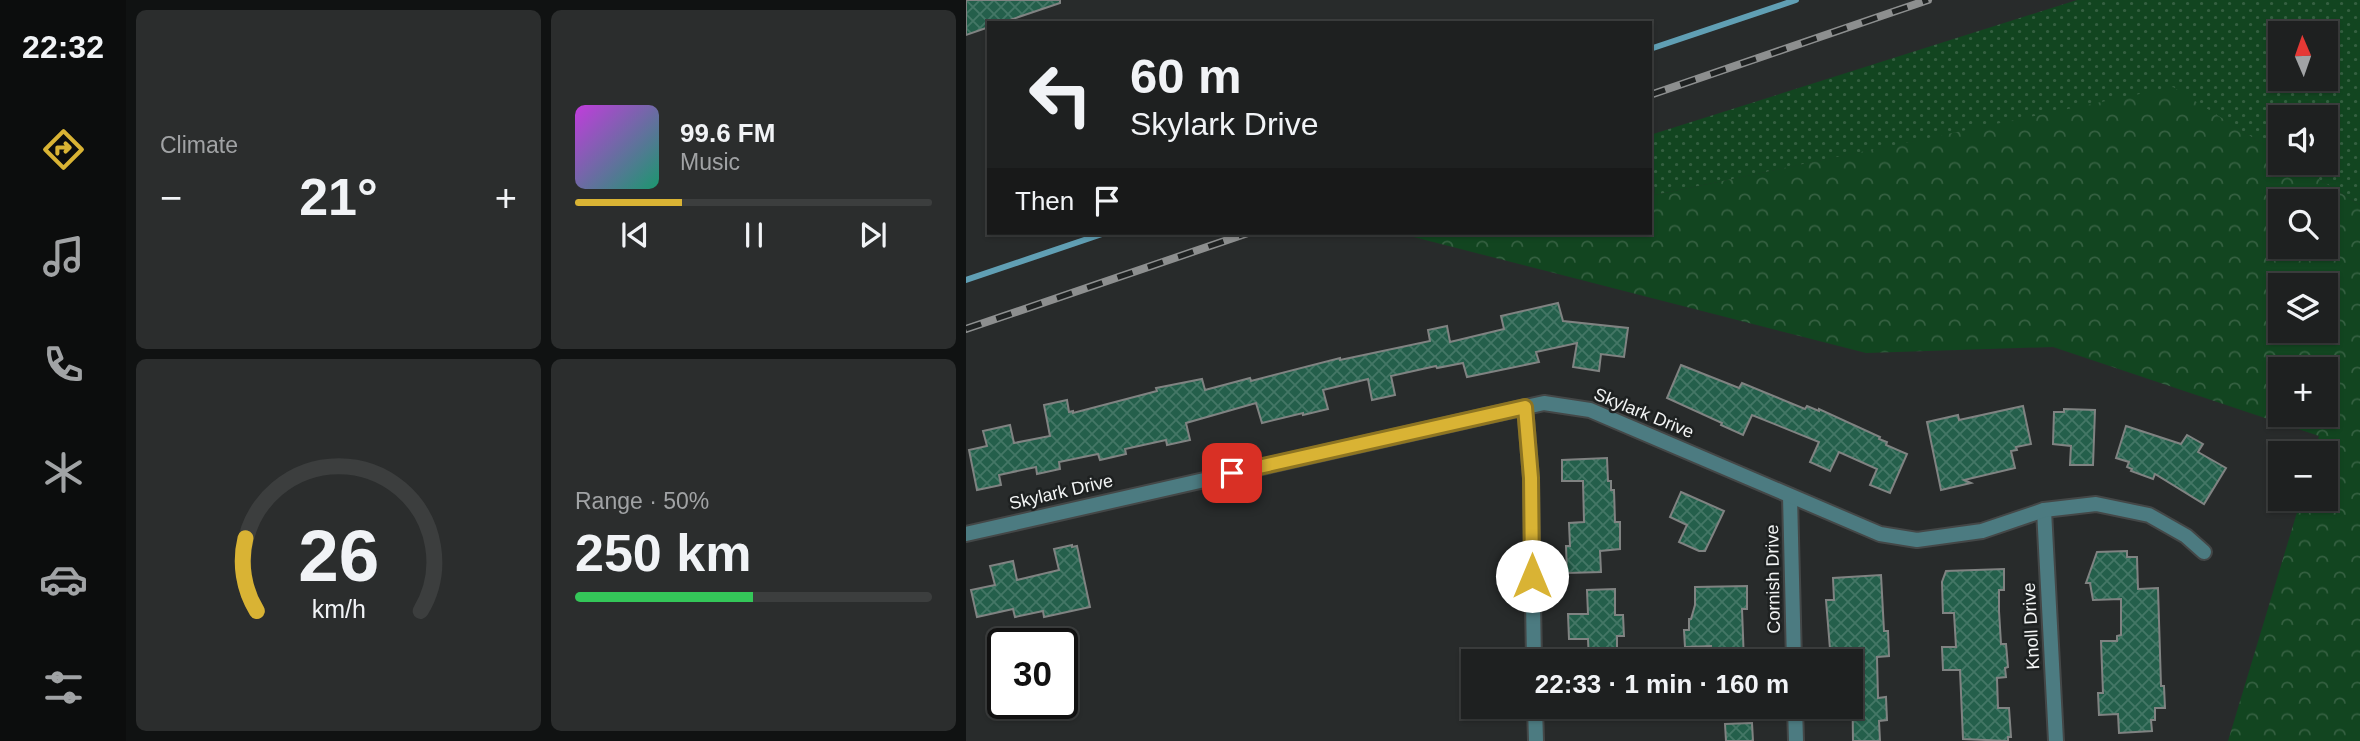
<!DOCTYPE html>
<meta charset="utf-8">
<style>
body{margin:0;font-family:Arial,sans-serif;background:#2b2d2d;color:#f1f3f6;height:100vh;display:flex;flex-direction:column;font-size:26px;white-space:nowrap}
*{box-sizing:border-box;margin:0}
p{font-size:23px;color:#a1a3a5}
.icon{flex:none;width:38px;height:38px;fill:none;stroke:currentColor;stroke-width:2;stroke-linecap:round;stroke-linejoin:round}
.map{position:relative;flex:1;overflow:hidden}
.side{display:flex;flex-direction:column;gap:10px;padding:10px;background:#101212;width:840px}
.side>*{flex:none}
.top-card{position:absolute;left:21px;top:21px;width:665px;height:214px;border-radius:0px;box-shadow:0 2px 5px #0004,0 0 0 2px #3c3e3e;background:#1e2020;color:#f1f3f6;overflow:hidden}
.needle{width:46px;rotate:358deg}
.controls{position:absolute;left:1302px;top:21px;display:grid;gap:14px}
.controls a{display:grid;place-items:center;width:70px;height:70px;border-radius:0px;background:#1e2020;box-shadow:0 2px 5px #0004,0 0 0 2px #3c3e3e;font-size:35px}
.speed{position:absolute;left:21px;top:628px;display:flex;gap:14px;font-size:35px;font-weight:700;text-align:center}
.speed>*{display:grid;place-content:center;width:91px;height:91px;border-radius:50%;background:#1e2020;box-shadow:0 2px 5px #0004,0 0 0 2px #3c3e3e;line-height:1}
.speed .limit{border:4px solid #111;border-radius:10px;background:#fff;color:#111}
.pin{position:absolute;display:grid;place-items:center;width:60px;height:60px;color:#fff;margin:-30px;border-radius:14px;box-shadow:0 4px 10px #0006}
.me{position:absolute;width:77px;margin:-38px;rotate:0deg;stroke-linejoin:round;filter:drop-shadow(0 0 5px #0008)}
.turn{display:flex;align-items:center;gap:24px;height:147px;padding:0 28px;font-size:32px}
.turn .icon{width:91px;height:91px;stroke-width:2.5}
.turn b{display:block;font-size:49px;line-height:60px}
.then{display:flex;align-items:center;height:66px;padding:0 28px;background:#0003;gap:14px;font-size:26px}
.big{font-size:52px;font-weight:700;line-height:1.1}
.side .tile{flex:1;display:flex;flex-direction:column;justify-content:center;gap:10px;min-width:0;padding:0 24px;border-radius:10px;background:#2b2d2d}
.side .dial{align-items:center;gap:0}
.dial svg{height:182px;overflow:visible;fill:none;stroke:#3c3e3e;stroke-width:7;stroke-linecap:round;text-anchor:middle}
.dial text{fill:#f1f3f6;stroke:none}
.song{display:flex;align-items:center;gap:21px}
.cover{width:84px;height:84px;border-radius:10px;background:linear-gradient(135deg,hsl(290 70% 55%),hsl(160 70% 35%))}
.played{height:7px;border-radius:4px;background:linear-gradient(90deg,#d9b334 30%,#3c3e3e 30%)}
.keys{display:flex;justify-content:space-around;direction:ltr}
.heat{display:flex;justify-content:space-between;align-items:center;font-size:38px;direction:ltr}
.charge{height:10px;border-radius:5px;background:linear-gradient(90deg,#34c759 50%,#3c3e3e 0)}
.side .tiles{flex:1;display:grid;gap:10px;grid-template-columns:repeat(2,1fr)}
.trip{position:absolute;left:495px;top:649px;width:402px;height:70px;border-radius:0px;background:#1e2020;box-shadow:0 2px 5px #0004,0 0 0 2px #3c3e3e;font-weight:700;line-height:70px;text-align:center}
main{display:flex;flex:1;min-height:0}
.tab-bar{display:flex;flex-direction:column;width:126px;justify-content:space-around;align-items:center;background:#0c0d0d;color:#a1a3a5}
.tab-bar .icon{width:49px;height:49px}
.tab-bar .selected{color:#d9b334}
.tab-bar b{font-size:32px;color:#f1f3f6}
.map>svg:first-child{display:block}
.grass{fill:url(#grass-dots);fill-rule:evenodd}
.forest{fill:url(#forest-crowns);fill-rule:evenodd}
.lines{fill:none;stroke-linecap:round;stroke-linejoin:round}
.stream{stroke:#609fb4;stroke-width:6}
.building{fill:url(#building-cross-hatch);stroke:#808382;stroke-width:2}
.minor-casing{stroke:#444747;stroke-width:18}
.minor{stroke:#4c7b81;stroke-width:14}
.rail-casing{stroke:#8d8f8f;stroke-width:8}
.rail{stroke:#1e2121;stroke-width:5;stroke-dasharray:16;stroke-linecap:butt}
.route-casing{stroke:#8d7422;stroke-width:18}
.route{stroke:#d9b334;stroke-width:12}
.labels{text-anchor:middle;stroke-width:5;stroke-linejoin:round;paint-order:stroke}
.street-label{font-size:18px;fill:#f2f4f4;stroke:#1e2121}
</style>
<main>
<nav class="tab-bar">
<b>22:32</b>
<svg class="icon selected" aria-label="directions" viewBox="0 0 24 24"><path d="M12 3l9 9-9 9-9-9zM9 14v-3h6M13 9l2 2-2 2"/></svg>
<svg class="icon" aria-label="music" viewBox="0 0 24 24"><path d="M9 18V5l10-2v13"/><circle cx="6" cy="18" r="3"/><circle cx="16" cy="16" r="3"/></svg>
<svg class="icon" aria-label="phone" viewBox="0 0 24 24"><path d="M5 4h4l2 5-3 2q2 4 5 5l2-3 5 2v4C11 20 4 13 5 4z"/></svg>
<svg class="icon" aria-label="climate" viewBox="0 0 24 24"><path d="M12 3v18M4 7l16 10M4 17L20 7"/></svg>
<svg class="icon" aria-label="car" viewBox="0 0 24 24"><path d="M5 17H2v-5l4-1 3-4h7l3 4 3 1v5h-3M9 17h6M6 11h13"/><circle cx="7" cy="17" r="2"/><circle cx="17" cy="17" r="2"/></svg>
<svg class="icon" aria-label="filters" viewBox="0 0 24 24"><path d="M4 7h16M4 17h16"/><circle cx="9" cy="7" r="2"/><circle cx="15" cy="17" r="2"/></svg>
</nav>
<section class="side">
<div class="tiles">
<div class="tile"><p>Climate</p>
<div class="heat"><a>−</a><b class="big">21°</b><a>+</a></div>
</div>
<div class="tile">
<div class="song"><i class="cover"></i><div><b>99.6 FM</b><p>Music</p></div></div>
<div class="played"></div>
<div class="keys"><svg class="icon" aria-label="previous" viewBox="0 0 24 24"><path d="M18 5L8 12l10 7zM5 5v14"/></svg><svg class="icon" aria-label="pause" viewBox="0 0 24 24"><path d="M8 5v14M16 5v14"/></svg><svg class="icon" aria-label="next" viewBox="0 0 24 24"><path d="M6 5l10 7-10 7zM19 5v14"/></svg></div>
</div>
<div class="tile dial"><svg viewBox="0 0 100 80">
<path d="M14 69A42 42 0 1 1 86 69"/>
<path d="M14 69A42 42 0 0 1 9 37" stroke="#d9b334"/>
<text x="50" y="56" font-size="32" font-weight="700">26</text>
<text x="50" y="72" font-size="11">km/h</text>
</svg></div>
<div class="tile"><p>Range · 50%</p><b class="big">250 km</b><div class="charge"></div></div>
</div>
</section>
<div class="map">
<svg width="1394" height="741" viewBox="0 0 1394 741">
<defs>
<pattern id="grass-dots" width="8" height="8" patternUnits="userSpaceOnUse" patternTransform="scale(1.75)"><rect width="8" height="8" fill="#124520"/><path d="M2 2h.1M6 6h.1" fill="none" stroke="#356041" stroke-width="1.8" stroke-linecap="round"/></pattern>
<pattern id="forest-crowns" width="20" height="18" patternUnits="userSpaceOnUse" patternTransform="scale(1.75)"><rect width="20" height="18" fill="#124520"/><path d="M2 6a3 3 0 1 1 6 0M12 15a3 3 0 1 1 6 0" fill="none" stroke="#356041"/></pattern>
<pattern id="building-cross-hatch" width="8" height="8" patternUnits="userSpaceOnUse" patternTransform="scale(1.75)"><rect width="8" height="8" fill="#245f4b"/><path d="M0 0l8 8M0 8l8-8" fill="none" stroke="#476"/></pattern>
</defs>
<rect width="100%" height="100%" fill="#282b2b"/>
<path class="grass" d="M1111,0H1394V205L1327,163H1360V117H1314V155L1207,88L689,195L684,135ZM1314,33H1360V79H1314Z"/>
<path class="forest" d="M1207,87L1314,155V163H1327L1394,205V741H1262L1335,499H1360V453H1348L1353,436L1087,347L900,353L432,233H684V155L689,195ZM1360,201V247H1314V201ZM1314,285H1360V331H1314ZM1314,369H1360V415H1314Z"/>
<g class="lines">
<g class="stream">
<polyline points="684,49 830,0"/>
<polyline points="0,280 139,233"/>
</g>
</g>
<g class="building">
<polygon points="0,0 94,0 94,3 35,23 23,23 23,27 0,35"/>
<polygon points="592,303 597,321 662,328 658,357 635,354 633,371 607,367 611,343 570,352 573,362 501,377 497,363 471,368 470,366 425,376 429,395 406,400 402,379 357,390 362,409 337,415 337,413 296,423 290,403 220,423 224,440 201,445 200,440 159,449 160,454 134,460 132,454 93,462 94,469 71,474 70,467 33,475 35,485 11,490 3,450 21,446 17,431 44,425 48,443 84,436 78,405 101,400 103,412 107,411 107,413 191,391 190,388 236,379 239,390 284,378 285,381 374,358 374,360 464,341 462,330 481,326 484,342 538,329 535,316"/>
<polygon points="715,365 773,388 776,383 839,409 841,406 853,411 853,409 914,437 913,439 921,442 920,445 941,454 924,493 904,485 911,469 873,452 864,471 844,462 853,442 786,415 777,435 755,425 756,423 701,398"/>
<polygon points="1057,406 1065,444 1050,447 1051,450 1045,451 1049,468 998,480 1005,483 975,490 961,422 992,415 993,420"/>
<polygon points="1098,409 1129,410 1127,465 1104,465 1105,446 1087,444 1088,412 1098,412"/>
<polygon points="1160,426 1215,444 1221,435 1237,444 1232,452 1260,468 1238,504 1189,474 1187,479 1165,471 1166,469 1161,467 1163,462 1150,458"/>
<polygon points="641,458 642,481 645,481 645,490 648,490 649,522 654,522 654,549 634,551 635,572 601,573 600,546 604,546 603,523 618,522 617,481 596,481 596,460"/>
<polygon points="715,492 758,511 739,551 733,551 713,542 721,525 704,517"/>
<polygon points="106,545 106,547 111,546 124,607 78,617 77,611 49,617 47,609 11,617 5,590 29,585 24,566 47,561 51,580 93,570 88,549"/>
<polygon points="1161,551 1161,557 1171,557 1172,589 1192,588 1195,686 1198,686 1199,708 1189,708 1189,720 1185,720 1186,731 1153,733 1152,714 1133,715 1132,693 1137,693 1135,641 1151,641 1151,636 1155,635 1155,599 1127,600 1124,583 1120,583 1131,552"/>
<polygon points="1038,569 1038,590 1033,590 1033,611 1035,644 1040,644 1042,667 1039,668 1040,677 1031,678 1032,708 1043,708 1045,737 1042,737 1042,741 997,739 994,670 977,670 976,647 990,647 988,613 977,613 976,582 980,571"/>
<polygon points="915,575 918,631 922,631 923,656 911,657 912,698 920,697 921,720 913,721 914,741 887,741 886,662 865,661 860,600 868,600 867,578"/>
<polygon points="781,586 781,609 776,609 778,662 745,662 745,646 719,647 718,630 723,630 723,619 725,619 729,605 729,587"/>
<polygon points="649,589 649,615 657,615 658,636 651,636 651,662 623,662 622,639 603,639 602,614 622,614 621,590"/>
<polygon points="786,723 787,741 760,741 759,724"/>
</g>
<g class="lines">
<defs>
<g id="minor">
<polyline points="559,407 565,478 568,662"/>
<polyline points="824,496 828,662"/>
<polyline points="1078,510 1090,741"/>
<polyline points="0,534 578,403 624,410 914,534 951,540 1016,531 1078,510 1130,504 1183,515 1220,536 1238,552"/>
<polyline points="569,707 570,741"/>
<polyline points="829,707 830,741"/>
</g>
</defs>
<use href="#minor" class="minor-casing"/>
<use href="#minor" class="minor"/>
<defs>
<g id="rail">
<polyline points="684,95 962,0"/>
<polyline points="0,329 282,233"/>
</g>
</defs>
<use href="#rail" class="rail-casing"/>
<use href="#rail" class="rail"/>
</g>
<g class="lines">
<defs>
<polyline id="route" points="266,473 559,407 565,478 566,576"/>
</defs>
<use href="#route" class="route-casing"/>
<use href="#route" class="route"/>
</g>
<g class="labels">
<g class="street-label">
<text transform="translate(678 413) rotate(22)" y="6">Skylark Drive</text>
<text transform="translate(95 492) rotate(-13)" y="6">Skylark Drive</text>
<text transform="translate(807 579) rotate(-91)" y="6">Cornish Drive</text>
<text transform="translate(1065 626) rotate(-93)" y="6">Knoll Drive</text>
</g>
</g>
</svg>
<div class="controls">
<a><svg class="needle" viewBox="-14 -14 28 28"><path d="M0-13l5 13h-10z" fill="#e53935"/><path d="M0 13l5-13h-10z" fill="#a1a3a5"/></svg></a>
<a><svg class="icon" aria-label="sound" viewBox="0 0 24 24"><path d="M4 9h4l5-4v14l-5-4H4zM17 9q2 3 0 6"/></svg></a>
<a><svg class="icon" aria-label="search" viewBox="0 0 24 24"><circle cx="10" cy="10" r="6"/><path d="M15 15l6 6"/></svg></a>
<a><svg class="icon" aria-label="layers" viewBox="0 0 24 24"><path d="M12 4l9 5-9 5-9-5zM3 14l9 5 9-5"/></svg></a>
<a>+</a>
<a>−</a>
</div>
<div class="speed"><div class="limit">30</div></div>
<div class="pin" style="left:266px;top:473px;background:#d93025"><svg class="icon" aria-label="arrive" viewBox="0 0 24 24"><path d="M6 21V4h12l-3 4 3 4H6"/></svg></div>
<svg class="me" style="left:566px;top:576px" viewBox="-20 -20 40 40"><circle r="19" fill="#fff"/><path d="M0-13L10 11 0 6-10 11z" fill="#d9b334"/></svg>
<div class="trip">22:33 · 1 min · 160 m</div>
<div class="top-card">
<div class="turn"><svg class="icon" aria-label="left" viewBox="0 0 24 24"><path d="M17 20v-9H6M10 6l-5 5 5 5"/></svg><div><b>60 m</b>Skylark Drive</div></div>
<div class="then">Then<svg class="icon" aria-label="arrive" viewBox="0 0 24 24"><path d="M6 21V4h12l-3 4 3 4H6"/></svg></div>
</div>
</div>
</main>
